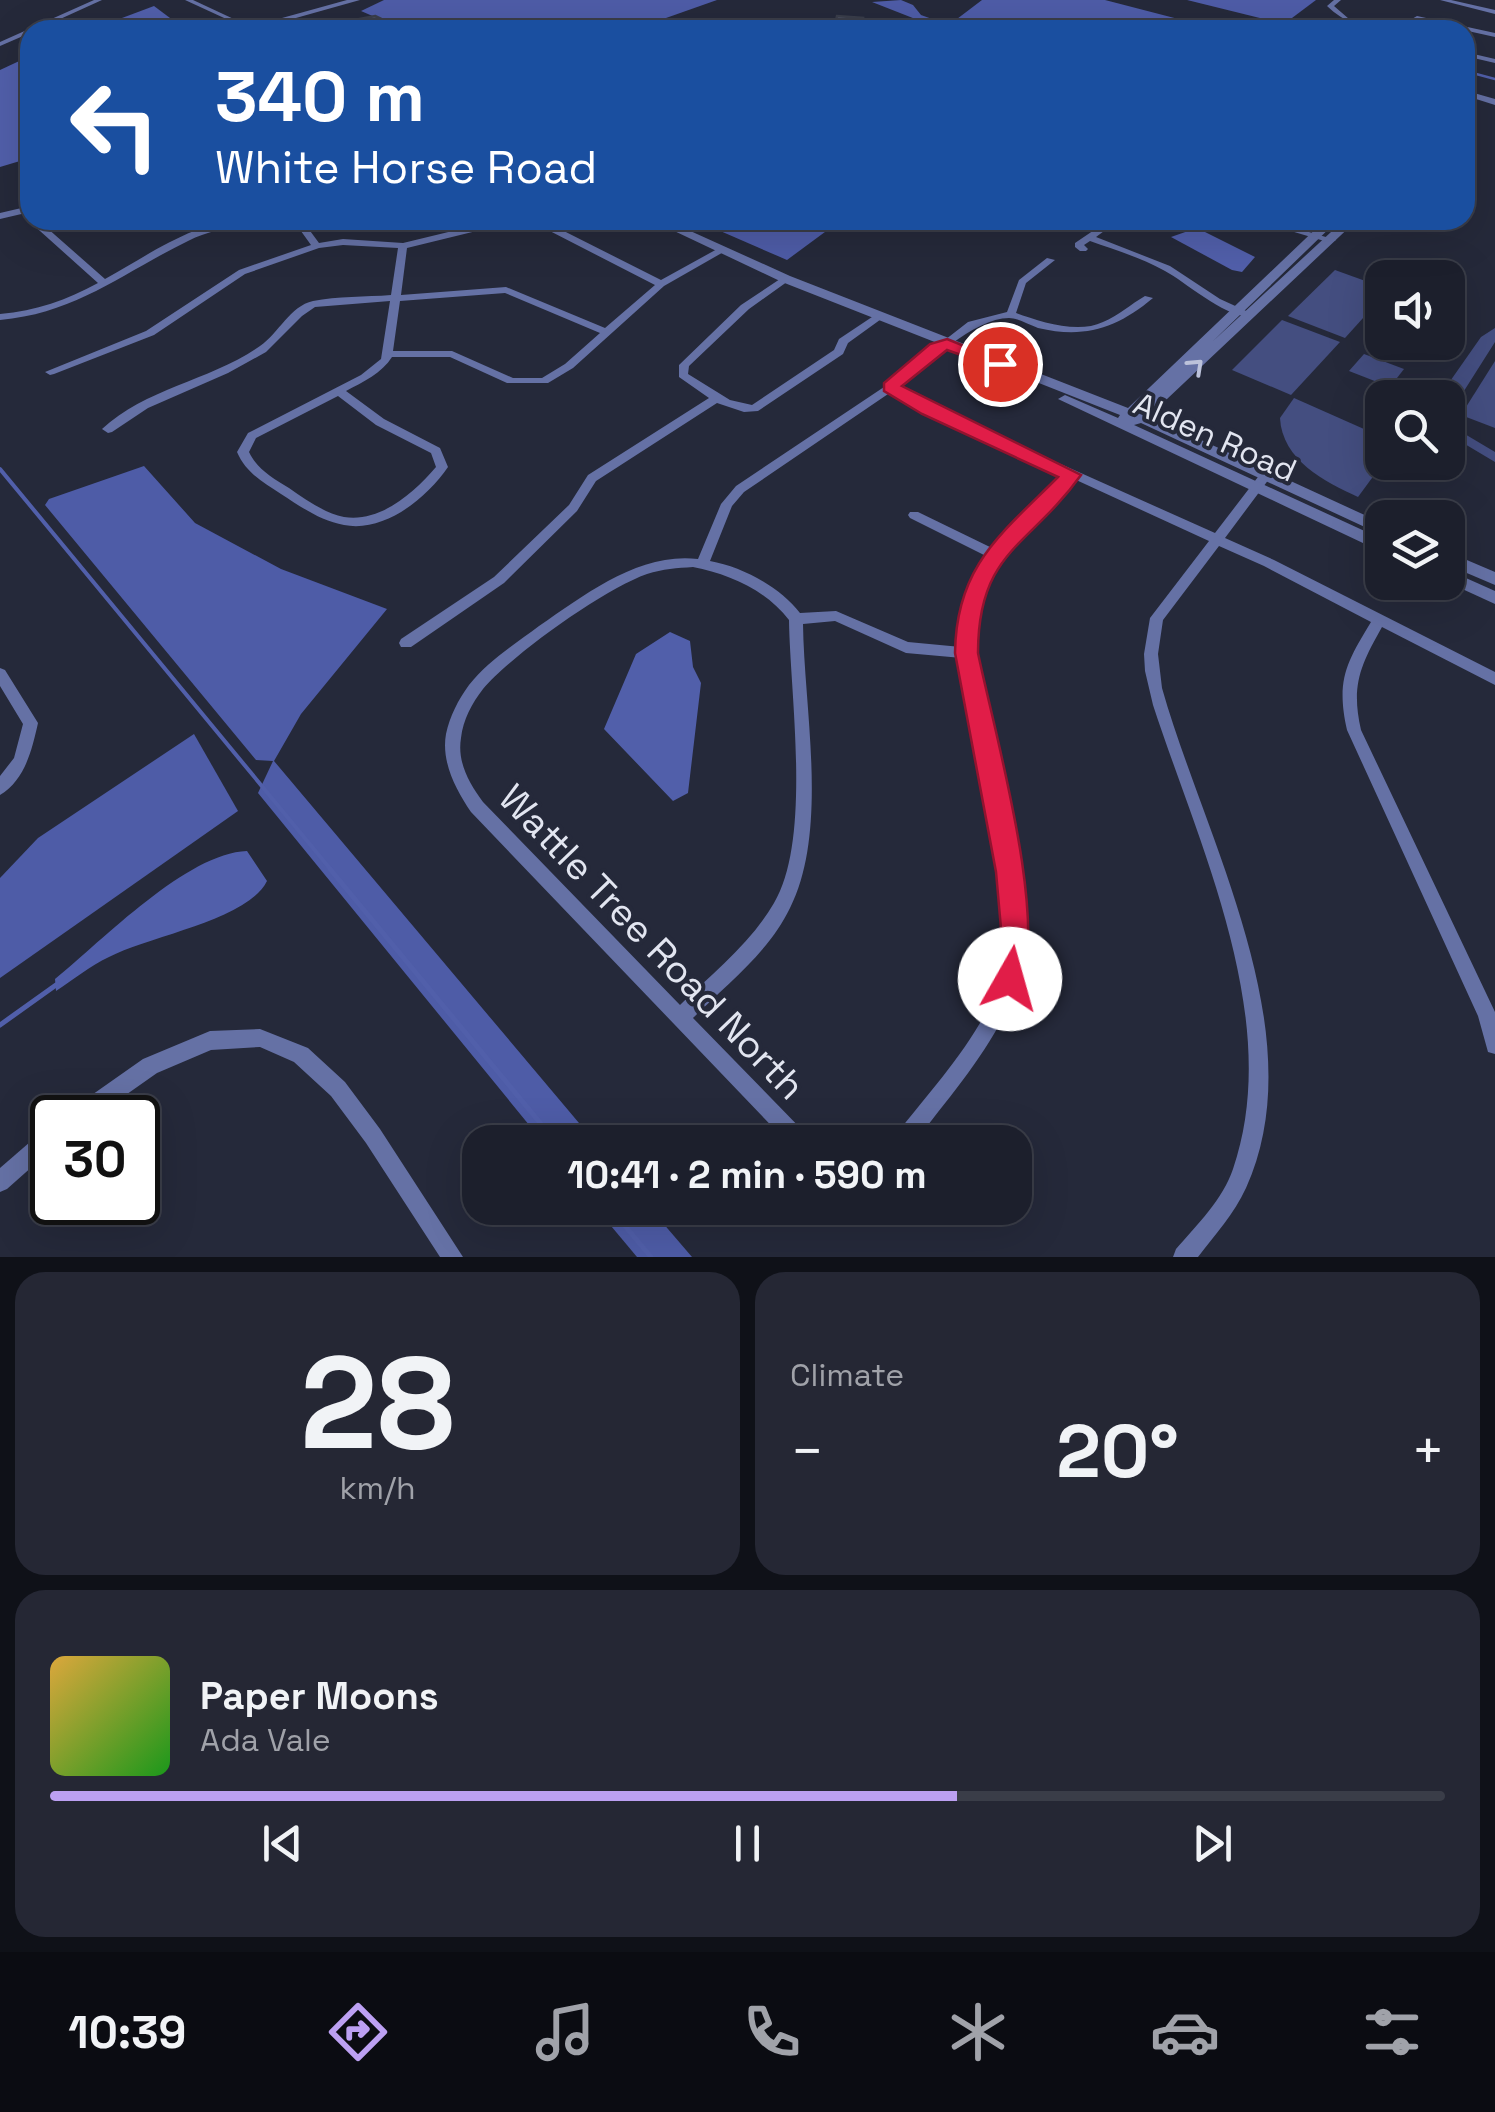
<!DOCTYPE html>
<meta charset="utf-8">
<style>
body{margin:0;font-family:"Space Grotesk",sans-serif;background:#252734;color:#f1f3f6;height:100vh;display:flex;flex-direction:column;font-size:38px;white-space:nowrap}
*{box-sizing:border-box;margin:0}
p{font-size:32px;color:#a0a2a9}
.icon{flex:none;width:55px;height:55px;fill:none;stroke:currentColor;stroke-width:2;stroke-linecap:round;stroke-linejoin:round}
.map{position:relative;height:1257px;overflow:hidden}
.sheet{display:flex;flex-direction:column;gap:15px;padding:15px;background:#0f1118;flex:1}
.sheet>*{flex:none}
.hud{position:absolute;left:20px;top:20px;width:1455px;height:210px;border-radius:30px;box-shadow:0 10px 40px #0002,0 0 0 2px #3a3d48;background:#1a4fa0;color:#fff;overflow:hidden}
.fabs{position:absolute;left:1365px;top:260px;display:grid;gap:20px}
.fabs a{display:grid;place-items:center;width:100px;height:100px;border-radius:20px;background:#1c1f2c;box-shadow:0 10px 40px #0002,0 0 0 2px #3a3d48;font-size:50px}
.speed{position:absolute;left:30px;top:1095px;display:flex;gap:20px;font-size:50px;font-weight:700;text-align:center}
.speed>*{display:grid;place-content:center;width:130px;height:130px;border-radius:50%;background:#1c1f2c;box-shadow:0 10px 40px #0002,0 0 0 2px #3a3d48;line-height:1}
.speed .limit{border:5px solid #111;border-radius:15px;background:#fff;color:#111}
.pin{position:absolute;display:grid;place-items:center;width:85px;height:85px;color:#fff;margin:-42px;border:5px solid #fff;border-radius:50%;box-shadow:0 2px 10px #0007}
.me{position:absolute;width:110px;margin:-55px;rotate:7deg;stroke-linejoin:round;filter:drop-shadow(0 0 8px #0008)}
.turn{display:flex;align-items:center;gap:35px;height:210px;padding:0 30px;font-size:45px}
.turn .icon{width:130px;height:130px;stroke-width:2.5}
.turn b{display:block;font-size:70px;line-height:85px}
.big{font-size:75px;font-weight:800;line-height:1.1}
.sheet .card{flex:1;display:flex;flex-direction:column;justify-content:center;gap:15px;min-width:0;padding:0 35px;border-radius:30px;background:#252734}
.sheet .dial{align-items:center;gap:0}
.dial b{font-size:130px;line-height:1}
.song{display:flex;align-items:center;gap:30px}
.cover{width:120px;height:120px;border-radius:15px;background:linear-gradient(135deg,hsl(40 70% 55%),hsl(120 70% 35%))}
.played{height:10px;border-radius:5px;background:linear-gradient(90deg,#bca0f2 65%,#3a3d48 65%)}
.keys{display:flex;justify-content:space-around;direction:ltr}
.heat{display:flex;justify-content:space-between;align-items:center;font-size:55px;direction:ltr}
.sheet .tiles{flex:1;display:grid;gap:15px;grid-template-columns:1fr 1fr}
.card:last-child{grid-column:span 2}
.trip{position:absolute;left:462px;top:1125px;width:570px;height:100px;border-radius:30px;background:#1c1f2c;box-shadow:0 10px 40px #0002,0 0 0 2px #3a3d48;font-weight:800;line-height:100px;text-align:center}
.dock{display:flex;height:160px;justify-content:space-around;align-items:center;background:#0b0c12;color:#a0a2a9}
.dock .icon{width:70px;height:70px}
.dock .on{color:#bca0f2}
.dock b{font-size:45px;color:#f1f3f6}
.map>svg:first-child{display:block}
.green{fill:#444e80}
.forest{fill:#4e5ca7}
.water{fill:#515faa}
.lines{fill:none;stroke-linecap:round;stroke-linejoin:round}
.stream-far2{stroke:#515faa;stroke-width:2.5}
.stream-far1{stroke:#515faa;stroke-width:4}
.stream{stroke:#515faa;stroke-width:5}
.minor{fill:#6571a5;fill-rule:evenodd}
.tertiary{fill:#6571a5;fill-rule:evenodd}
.wall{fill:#474b5b}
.building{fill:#52576a;stroke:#393d4a;stroke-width:2.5}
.oneway{stroke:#bcc2da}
.route{fill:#e11d48;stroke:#92132f;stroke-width:2.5}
.labels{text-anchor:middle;stroke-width:8;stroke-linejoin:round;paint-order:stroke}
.street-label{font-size:32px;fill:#e2e5f0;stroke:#25293a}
.near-street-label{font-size:38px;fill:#e2e5f0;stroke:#25293a}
</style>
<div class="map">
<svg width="1495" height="1257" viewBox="0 0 1495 1257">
<rect width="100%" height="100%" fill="#25293a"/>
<g class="green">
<polygon points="1335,270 1382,287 1382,297 1345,338 1288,316"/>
<polygon points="1282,320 1340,342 1291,395 1232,370"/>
<polygon points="1495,328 1495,342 1450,413 1458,430 1495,452 1495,462 1448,434 1448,398 1439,397 1481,337"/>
<polygon points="1364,354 1404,369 1390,387 1349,371"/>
<polygon points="1495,361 1495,428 1461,415"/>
<path d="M1294,398L1382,437L1383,463L1358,497C1325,482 1282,460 1280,418Z"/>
</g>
<g class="forest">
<polygon points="384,0 717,0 632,30 405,30 361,11"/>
<polygon points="901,0 913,5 921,15 943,23 953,22 982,0 1105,0 1213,28 923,30 923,22 872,2"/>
<polygon points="1187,0 1316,0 1284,24"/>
<polygon points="695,220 834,220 829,229 787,260"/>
<polygon points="144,466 195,523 281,569 387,609 301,714 274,761 595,1142 543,1142 258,793 273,761 256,760 45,505 49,499"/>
<polygon points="194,734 238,811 0,978 0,878 38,838"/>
<polygon points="596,1208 650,1208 692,1257 637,1257"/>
</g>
<g class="water">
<polygon points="154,6 186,30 90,30"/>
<polygon points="30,56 30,158 0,167 0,70"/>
<polygon points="1191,230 1201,230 1255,257 1242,272 1232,270 1171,237"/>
<polygon points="670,632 690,641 693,667 701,683 688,793 673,801 604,729 636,654"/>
<path d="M247,851L267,881C248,920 149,936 109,957C90,966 73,980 56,991L55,979C103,940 187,853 247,851Z"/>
</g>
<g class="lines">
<g class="stream-far2">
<polyline points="1260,20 1299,30"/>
<polyline points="1465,71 1495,79"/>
</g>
<polyline class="stream-far1" points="0,469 332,871"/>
<g class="stream">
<polyline points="330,869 556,1142"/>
<polyline points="0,1025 56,985"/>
<polyline points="610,1208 651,1257"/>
</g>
<g class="minor">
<polygon points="94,0 102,0 36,30 30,30 30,33 0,46 0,42"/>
<polygon points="185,0 193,0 253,28 248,29"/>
<path d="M1334,0H1341L1334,6L1349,19L1387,30C1363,30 1344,22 1327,6Z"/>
<polygon points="1440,0 1451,0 1495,10 1495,14"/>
<polygon points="1417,16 1495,33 1495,37 1418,20 1401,30 1393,30"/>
<polygon points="1465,52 1495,59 1495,63 1465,56"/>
<polygon points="30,206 30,212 0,219 0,213"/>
<path d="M30,218V220H38L105,279C149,255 195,220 247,220C229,229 207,231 188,241C122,273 77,313 0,320V314C36,311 67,300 98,283L30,222Z"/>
<path d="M293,220H302L319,243L343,239L403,243L498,220L546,222L661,280L719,248L727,250L664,286L573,368L548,383H507L450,357H392C382,373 363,382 346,391L384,419L440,448L448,467C427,498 384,533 344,525C321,521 301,507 281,494C263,482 246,473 237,452L248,433L361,375L381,359L390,301L315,307L302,316L266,352L228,373L148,408L112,432L108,433L102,429C146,388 212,380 260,346C279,333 290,306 313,301C337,296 366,297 391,295L398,248L343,245L319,248L245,274L154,335L54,374L50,375L45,372L146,331L239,270L311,245ZM501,225L544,228L655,285L605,328L506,287L401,295L407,248ZM505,293L600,333L565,364L542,378H513L452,351H393L400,301ZM338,396L376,425L431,453L436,467C415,492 380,523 344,517C324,513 305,499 289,488C273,478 257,469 249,452L256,438Z"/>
<path d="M1109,220H1119L1096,237L1170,266L1220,299L1255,315C1232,324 1186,282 1165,271C1142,258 1115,250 1090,241L1084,245L1088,249L1086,251H1080L1075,247V243Z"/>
<polygon points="1254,220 1268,220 1336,240 1331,243"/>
<path d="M1047,258L1055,260L1026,283L1016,313C1041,322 1078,334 1103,322C1118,316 1131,304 1145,296L1153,298C1117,328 1085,339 1038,328C1029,325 1018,318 1009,318C974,318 926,365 898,387L933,407L1215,533L1261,473H1269L1271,476L1269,479L1225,538L1274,560L1495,672V685L1382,627C1360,666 1351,686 1361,730L1495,1012V1054L1488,1052L1478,1016L1347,730C1336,681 1346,663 1371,622L1264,566L1219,546L1163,620L1158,654L1162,688C1204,837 1316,1034 1246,1188C1234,1214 1215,1235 1198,1257H1173L1176,1249C1197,1225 1223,1199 1233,1169C1284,1020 1199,846 1153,705L1145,671L1144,654L1150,618L1209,541L1074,479C1026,528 970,566 974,642C988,745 1052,905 1010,1003C987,1055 948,1098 915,1142H893L896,1135C931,1089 975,1044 996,990C1029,909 978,745 962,658L906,653L835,621L803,624C804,709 829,830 790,908C769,952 727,984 693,1018L807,1135L810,1142H787L471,812C456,790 441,762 446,734C450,716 458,700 469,685C488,661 515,644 539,626C586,594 639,552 698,559L721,504L736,486L887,385L968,322L1007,312L1019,280ZM891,392L925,411L1064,475L992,548L918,512H910L908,515L910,518L986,556C966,584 957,613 961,647L908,642L836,611L800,613C780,587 743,567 710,561L732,506L744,492ZM693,567C729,574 766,590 789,620C790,695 812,839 774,903C751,943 713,973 680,1005L483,802C469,783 457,762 461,738C463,720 472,703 483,689C513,654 604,589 647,574C663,569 677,568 693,567Z"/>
<polygon points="783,277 791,279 749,309 689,366 688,374 730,400 752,405 834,350 839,339 875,315 884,317 848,343 843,354 758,411 744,412 717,403 596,481 577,511 504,583 411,647 401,647 399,643 401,639 494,577 569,505 588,475 709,398 679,377 679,365 741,305"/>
<path d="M0,668L5,670L38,723C32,750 25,780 0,795V776L14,758L23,724L0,686Z"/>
<polygon points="260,1029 308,1048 345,1082 380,1129 463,1257 440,1257 366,1143 331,1096 294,1062 260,1047 211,1050 157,1073 93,1118 66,1118 69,1111 143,1059 210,1031"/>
<polygon points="52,1126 52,1149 7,1189 0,1192 0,1168 45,1129"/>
</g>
<g class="tertiary">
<polygon points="347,0 360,0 253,30 239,30"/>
<polygon points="1474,93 1495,99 1495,105 1476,99 1465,107 1465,99"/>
<polygon points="651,220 666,220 790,276 1128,408 1325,220 1338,220 1212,342 1344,220 1357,220 1149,416 1382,523 1382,535 1141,423 1134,425 1382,539 1382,552 1058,399 1065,395 1118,418 1120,415 782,282"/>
<polygon points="1448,552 1495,572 1495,585 1448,565"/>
<polygon points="1448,570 1495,591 1495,604 1447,582"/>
</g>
</g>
<polygon class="wall" points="349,21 398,27 398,30 351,30"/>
<g class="building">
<polygon points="375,16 398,27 387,30 368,30 349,21"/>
<polygon points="837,16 863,18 860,30 834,30"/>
<polygon points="701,25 715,30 689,30"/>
</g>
<defs><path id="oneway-chevron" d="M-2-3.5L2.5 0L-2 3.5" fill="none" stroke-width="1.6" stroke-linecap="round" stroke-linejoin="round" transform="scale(2.5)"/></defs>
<use class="oneway" href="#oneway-chevron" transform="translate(1196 366) rotate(-43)"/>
<path class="route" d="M947,339L1009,364L1000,369L947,350L902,386L1081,475C1030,547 978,550 978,653C994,731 1049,921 1020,990L1010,994L1000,990L995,979L1002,940L996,872L955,653C956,566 1001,534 1058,477L922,414L884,391V383L930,344Z"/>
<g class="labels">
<g class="street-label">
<text transform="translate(1215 437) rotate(24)" y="11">Alden Road</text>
</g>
<g class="near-street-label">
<text transform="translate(652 942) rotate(46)" y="13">Wattle Tree Road North</text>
</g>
</g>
</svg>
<div class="fabs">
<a><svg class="icon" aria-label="sound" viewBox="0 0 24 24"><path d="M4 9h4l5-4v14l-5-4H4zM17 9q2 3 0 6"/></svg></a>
<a><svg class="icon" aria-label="search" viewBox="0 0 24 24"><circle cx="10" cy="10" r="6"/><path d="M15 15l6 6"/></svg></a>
<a><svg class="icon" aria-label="layers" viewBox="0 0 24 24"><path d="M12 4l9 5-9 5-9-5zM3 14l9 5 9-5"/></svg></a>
</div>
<div class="speed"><div class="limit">30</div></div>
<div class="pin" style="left:1000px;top:364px;background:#d93025"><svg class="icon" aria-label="arrive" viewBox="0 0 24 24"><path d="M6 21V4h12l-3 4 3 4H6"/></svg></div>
<svg class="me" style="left:1010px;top:979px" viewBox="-20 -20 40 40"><circle r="19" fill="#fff"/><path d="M0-13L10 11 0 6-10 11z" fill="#e11d48"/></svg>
<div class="trip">10:41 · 2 min · 590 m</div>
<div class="hud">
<div class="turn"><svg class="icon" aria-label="left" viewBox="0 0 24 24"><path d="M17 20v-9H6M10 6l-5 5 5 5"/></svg><div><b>340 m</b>White Horse Road</div></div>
</div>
</div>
<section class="sheet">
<div class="tiles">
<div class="card dial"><b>28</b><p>km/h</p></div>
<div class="card"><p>Climate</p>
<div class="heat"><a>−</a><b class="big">20°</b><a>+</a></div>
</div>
<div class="card">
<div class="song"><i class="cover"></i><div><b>Paper Moons</b><p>Ada Vale</p></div></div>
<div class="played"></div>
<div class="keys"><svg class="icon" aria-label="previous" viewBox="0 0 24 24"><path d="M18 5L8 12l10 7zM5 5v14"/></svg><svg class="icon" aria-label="pause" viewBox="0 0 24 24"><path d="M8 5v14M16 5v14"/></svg><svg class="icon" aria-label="next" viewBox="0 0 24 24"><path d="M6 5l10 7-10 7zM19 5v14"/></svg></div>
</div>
</div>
</section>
<nav class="dock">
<b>10:39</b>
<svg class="icon on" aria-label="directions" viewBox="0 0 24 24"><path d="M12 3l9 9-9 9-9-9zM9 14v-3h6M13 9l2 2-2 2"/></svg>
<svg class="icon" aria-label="music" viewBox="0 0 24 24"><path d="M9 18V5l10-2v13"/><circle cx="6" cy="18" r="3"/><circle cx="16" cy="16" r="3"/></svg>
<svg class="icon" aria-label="phone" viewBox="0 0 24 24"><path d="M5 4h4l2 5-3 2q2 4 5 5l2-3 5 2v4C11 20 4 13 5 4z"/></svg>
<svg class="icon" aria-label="climate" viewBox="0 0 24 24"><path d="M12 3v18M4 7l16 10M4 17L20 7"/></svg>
<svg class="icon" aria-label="car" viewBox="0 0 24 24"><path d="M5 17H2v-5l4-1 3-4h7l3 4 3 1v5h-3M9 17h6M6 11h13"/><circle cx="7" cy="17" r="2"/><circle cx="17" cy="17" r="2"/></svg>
<svg class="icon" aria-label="filters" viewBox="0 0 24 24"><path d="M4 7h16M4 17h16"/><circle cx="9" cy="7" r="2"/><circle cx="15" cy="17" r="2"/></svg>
</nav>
